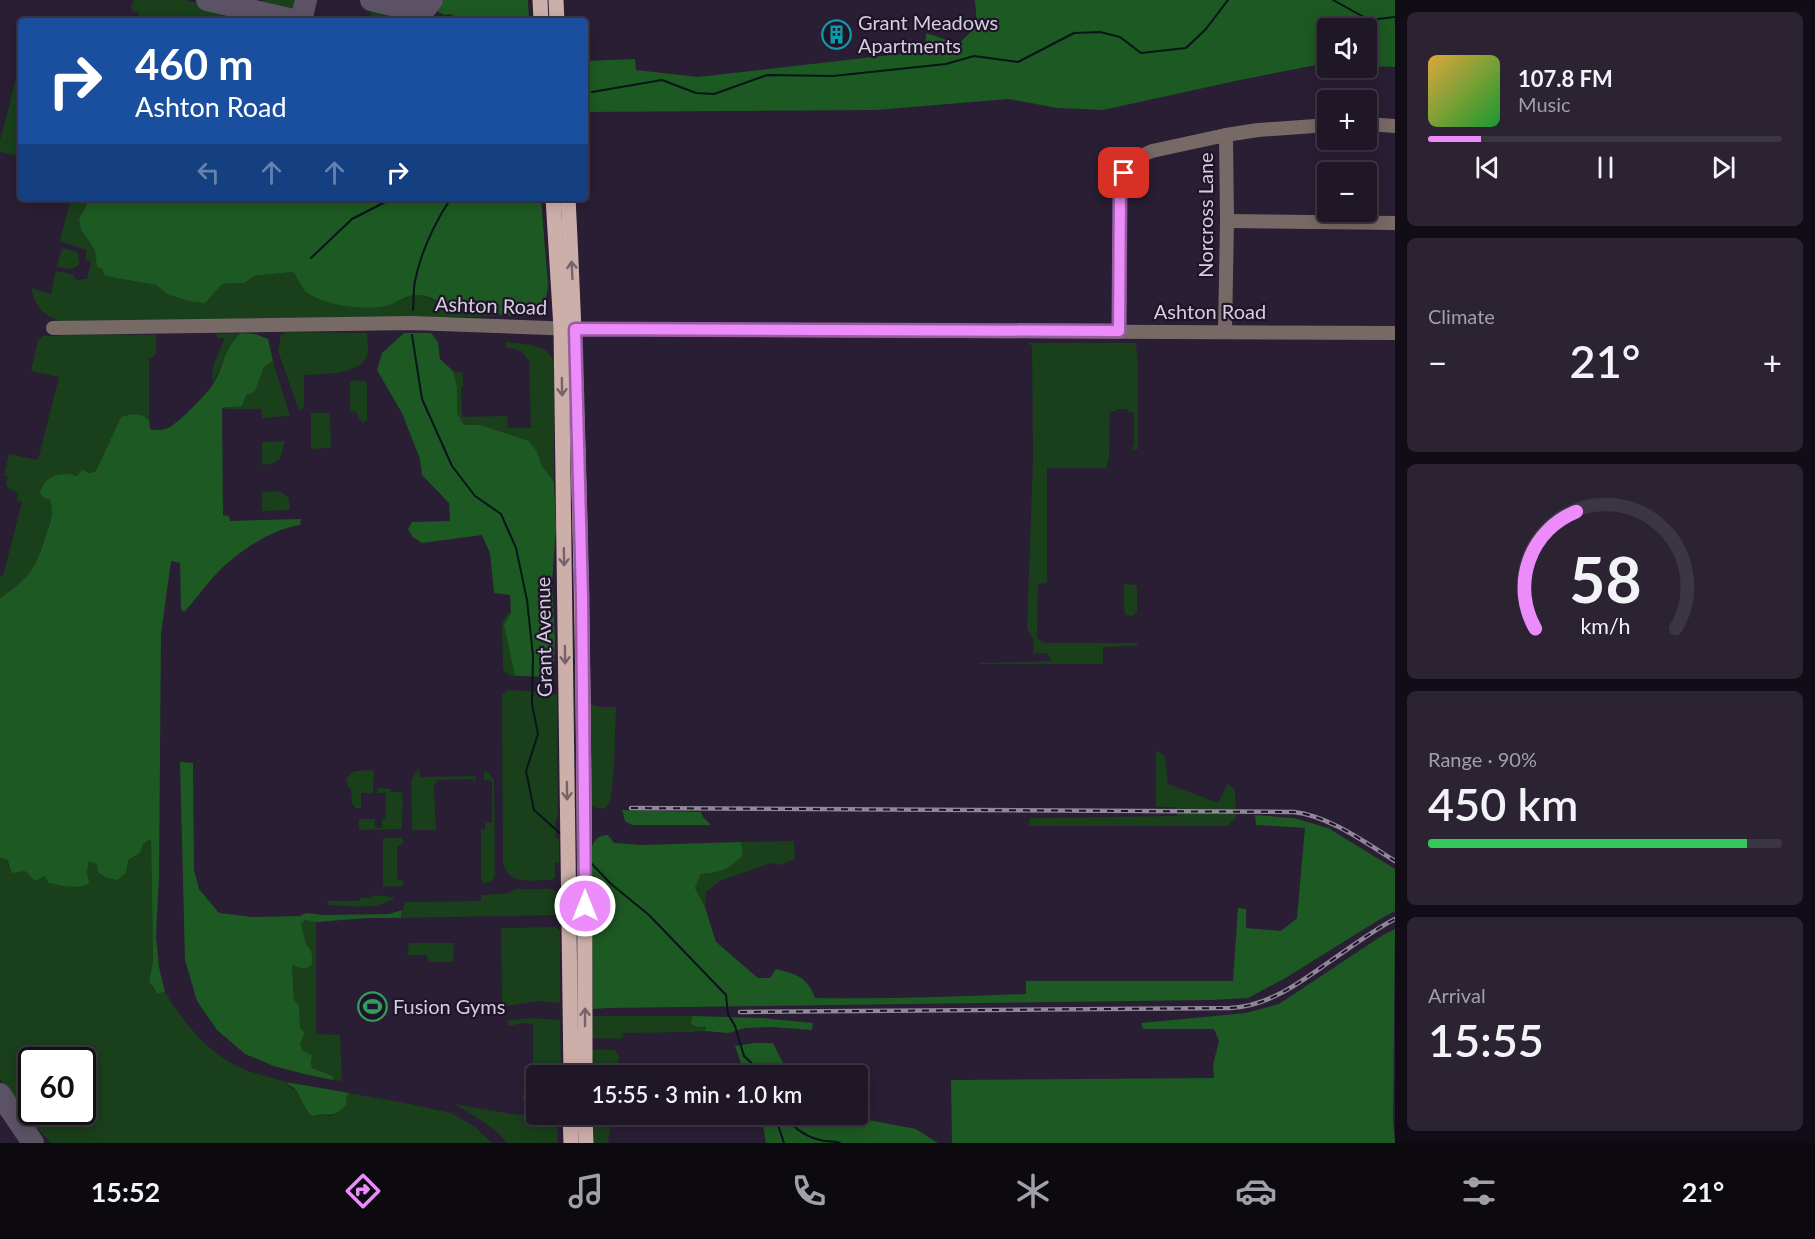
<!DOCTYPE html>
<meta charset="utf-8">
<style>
body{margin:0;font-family:Lato,sans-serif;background:#2c2332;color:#f1f3f6;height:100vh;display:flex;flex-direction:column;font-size:22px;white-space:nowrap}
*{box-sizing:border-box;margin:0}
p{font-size:20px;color:#a19fa7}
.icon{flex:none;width:33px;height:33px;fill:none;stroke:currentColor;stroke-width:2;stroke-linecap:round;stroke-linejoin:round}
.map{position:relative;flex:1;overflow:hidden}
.side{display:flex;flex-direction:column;gap:12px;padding:12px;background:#110c15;width:420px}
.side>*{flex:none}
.hud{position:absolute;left:18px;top:18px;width:570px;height:183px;border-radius:6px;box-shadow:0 3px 15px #0003,0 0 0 2px #3c3543;background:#1a4fa0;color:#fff;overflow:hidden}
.tools{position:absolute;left:1317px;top:18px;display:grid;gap:12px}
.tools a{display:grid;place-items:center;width:60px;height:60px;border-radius:6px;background:#1f1626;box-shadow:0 3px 15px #0003,0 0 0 2px #3c3543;font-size:30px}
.speed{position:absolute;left:18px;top:1047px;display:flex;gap:12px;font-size:30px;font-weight:700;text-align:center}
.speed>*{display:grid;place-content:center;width:78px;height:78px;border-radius:50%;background:#1f1626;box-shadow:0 3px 15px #0003,0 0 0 2px #3c3543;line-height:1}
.speed .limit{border:3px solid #111;border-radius:9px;background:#fff;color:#111}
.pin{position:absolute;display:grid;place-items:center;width:51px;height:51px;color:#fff;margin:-26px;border-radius:12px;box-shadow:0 3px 9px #0006}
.me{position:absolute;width:66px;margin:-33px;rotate:0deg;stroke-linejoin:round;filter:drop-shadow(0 0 4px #0008)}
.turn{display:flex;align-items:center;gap:21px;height:126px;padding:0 18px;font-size:27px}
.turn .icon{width:78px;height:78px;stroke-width:2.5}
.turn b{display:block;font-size:42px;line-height:51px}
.lanes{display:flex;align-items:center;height:57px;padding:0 18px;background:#0003;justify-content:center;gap:30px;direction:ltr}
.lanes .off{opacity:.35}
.big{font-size:45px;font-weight:600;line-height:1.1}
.side .tile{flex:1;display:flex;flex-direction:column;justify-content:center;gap:9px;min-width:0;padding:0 21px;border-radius:9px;background:#2c2332}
.side .dial{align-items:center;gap:0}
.dial svg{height:156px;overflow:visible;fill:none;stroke:#3c3543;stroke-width:7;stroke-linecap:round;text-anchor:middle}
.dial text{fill:#f1f3f6;stroke:none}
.song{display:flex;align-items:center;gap:18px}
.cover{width:72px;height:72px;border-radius:9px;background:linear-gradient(135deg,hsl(40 70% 55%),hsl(130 70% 35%))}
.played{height:6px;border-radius:3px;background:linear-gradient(90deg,#ec8cfa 15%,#3c3543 15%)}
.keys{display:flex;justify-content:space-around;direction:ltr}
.heat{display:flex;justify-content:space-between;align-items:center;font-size:33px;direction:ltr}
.charge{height:9px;border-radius:4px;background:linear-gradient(90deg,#34c759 90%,#3c3543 0)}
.trip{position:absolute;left:526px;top:1065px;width:342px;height:60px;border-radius:6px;background:#1f1626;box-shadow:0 3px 15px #0003,0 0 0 2px #3c3543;font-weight:600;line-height:60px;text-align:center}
.dock{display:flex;height:96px;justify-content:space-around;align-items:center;background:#0c090f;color:#a19fa7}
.dock .icon{width:42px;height:42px}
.dock .on{color:#ec8cfa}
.dock b{font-size:27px;color:#f1f3f6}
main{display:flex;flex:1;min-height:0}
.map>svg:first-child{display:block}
.green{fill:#193f1b;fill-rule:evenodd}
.forest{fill:#1d5922}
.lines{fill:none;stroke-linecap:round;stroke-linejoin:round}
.stream{stroke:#08161a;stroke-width:2}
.taxiway{stroke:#5c5366;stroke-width:22}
.minor{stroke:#776966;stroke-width:14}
.major{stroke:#cdafaa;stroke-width:15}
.rail-casing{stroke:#908899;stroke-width:4.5}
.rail{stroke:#1f1429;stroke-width:2;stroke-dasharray:7;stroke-linecap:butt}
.oneway{stroke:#76626a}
.route-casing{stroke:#995ba2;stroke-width:15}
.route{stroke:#ec8cfa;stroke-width:10}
.labels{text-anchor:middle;stroke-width:4.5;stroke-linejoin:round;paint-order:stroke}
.poi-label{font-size:20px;fill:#d5cedd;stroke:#1f1429;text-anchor:start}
.street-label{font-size:20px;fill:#d5cedd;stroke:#1f1429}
</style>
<main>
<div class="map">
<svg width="1395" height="1143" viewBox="0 0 1395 1143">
<rect width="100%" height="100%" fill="#291e33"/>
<g class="green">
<polygon points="134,0 184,0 267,21 137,21 133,20 139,19 139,13 133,12 131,6"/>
<polygon points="263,0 300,0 297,10 288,16 268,12 263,5"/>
<polygon points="372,6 416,16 416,21 369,21"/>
<polygon points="20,62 21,62 21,157 0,152 0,141"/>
<path d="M71,198H83L87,203L79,219L81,230L95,250L105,276L156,285L167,294L205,302L221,284L244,283L253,276L293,272L300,280L304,290L398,302L406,295H422L451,308L482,314L491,312L503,315H520L421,319L272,318L180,321L62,322C45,317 33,306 32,288L51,294L56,271L74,275L75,279L80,281L82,279H87L91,262L85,259L87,250L60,241Z"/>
<path d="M62,248L77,252L80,262C75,272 67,269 57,266Z"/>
<path d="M286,332L367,333C367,339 368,346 368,352C364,376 321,374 304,375V406L302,410L298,408L278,351L281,335Z"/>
<path d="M241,333L234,339L213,382C209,367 220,354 224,338H217V334Z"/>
<path d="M61,334L156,335V353L152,358L149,357V420C140,412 132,414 121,417L96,471L77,476L50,499C54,515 51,519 46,535C36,568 29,579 0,598V576H3L22,502L17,500L18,493L8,488L6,483L8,477L4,475L9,454L38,460L59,377L31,371L38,340L43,336H60Z"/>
<path d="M506,342L531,345L546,350L554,360V482L542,466L537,452L480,425H464L457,413V386L453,371L463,373V387H461L462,417L507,416L508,428H531L529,362C524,351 517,348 506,348Z"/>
<polygon points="1028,343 1136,343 1138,368 1138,449 1132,451 1132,447 1134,446 1134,412 1128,412 1127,409 1118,409 1116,411 1110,411 1109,460 1107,462 1107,468 1047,468 1047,583 1038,584 1037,638 1043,643 1137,643 1137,646 1103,647 1103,664 980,664 980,663 1051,661 1047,653 1033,654 1034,640 1027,629 1033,460 1032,346"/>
<path d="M273,361L290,416L262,418L261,409H222L242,405C249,391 259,382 264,367Z"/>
<polygon points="354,380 365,381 367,384 367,420 362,423 355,411 350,411 350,383"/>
<polygon points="311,413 330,413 331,448 311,449"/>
<polygon points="285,441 280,459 271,464 262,465 262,442"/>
<polygon points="280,491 289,498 290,510 262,511 262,492"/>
<polygon points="1124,584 1136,585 1137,587 1137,612 1133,616 1126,615 1124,611"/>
<path d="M511,611L515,674L520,676C512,677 508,676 503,669L502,624L505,617Z"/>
<path d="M508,690L550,692L557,695L558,817L556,819L555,836L559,840V862L555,863V878L551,880C533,880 509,886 503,863L502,695Z"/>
<path d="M590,704L600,707H616C615,723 615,794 608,805C604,811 597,809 592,805L590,800Z"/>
<polygon points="1156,750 1165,756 1168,784 1218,803 1228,784 1235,790 1236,817 1228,826 1029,826 1030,818 1177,816 1175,807 1156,807"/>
<polygon points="419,768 420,777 476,776 475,786 474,779 437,780 434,787 436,830 412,830 411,780"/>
<polygon points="374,770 373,793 361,793 361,808 355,808 355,805 352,805 351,788 348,787 346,779 354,771"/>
<path d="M486,770L494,780L495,875C493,880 490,883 484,883L481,879V830L485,829V823H492V781L484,780V774Z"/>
<polygon points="377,788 391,789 391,792 401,792 403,795 402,829 359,830 359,819 375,819 375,828 382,828 382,819 386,819 386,793 377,793"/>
<polygon points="401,838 404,842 401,845 397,846 397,879 403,881 404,886 383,887 383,838"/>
<path d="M151,839L153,961L149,983L157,994L165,992C184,1023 207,1052 241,1068C254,1074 271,1077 286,1082L288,1086L295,1090L307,1112L331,1116L349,1093L405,1103L451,1113L475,1127L492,1143H51L24,1114L0,1079V858L7,859L8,865L25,871L28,875L45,876L48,883L58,885L87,872L89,862C106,866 125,862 140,853L143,844ZM32,1060H82V1112H32Z"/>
<path d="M794,841L795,859L780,865L771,863L720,881L706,892L705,907L695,888L701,874C720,873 730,869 743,855L741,842Z"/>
<polygon points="515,889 553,889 560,896 560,911 554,915 401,918 405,902 481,901 481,895 509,893"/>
<path d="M373,895L395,897C378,911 350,906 329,905L326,901H359L360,898H371Z"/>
<polygon points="305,920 316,922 316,1034 340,1035 342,1081 333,1080 333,1076 312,1068 311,1062 303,1051 300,1043 299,1005 294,1000 292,965 304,969 306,945 300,924"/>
<polygon points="555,927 560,930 560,1003 538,1001 502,1007 501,930 503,928"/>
<polygon points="409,943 454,943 453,962 428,962 427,955 407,955"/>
<polygon points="593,1016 692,1016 691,1024 706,1027 705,1031 695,1031 694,1032 623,1033 623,1037 619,1039 592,1038"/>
<polygon points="530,1018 560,1020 561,1075 537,1076 537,1105 525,1104 522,1100 523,1094 533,1093 533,1024 524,1023 508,1026 507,1021"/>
<polygon points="592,1050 614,1050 619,1055 617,1075 593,1075"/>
<path d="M454,1104L511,1114L557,1117L558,1143H507C494,1127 472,1114 454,1104Z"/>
<polygon points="593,1115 612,1115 608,1143 594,1143"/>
</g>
<g class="forest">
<polygon points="437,0 528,0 529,21 459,21 451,14 445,15 438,12 436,6"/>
<polygon points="975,0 1395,0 1395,67 1367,66 1366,28 1328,28 1327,65 1321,64 1240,80 1103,110 1057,108 1009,99 875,110 585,112 585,61 635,59 636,70 698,77 925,51 926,33 959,44 977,25"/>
<path d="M83,198H541L548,286C544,323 522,317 493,313C489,312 484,314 480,314C470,314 461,311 453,308C442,305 430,295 419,295C403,294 400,303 385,306C366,311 321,305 305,291C301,287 298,277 293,272L254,276L244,283L222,284L205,303L189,301L167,294L156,285L105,276L102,269L97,267L95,250L81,230L79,219L87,204Z"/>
<path d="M241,333L255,334L268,339L273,361L264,367L255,391L246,396L242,406L222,408L223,515L229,516L230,521L301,519L300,525C272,529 241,550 220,570C208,582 196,599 184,612L181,609L180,563L171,561L161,634L159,878L156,937L159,967L165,992L157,994L153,987L149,983L153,961L151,839L143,844L140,853L128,860L126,873L117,880L107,878L98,872L97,864L89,862L87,872L89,883C76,891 62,885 48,883L45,876L35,881L25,871L12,873L7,859L0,858V598C29,579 36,568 46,535C51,520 54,515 50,499L44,498L40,493C45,475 61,471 77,476L82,470L90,473L96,471L121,417C132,414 140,412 149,420L150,429C155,431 163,430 168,428C179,423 205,395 212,386C223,369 225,346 241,333Z"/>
<polygon points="404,333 431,333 438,342 440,359 453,371 457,386 457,413 464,425 480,425 529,441 537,452 542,466 554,482 556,528 552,583 555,639 554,667 549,677 520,676 515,675 504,625 511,613 510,595 494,593 490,553 482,535 422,543 413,537 408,529 412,522 450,521 449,503 422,475 420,459 402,413 377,370 382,353"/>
<path d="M180,762L193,763L194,870L199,889L219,913L252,917L300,916L306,913L324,915L389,914L402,910L401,918H368L316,922L305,920L301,924L306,945C313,950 313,959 311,966L304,969L292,965L294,1000L299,1005L300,1028L305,1033L300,1043L303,1051L312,1055L311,1062L312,1068L333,1076V1080L304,1074L274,1066L245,1054L217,1030L197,1001L185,960Z"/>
<polygon points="622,810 701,812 703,817 711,825 632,825 625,821"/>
<path d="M1255,815L1294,818L1328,828L1395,869V911L1382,918L1287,977L1248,998L1212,1000L607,1008L593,1009L591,849C594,840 598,835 608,835L614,843L641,845L741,842L743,855C730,869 720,873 701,874L695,888L705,907L716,942L758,978H770L776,969C796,974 808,977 815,998C885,999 955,997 1026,994V981H1233L1238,908L1246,909V928L1281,931L1297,918L1305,828L1256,825Z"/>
<polygon points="1395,929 1393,1122 1395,1143 952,1143 951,1080 1214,1078 1213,1065 1219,1041 1214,1029 1143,1029 1141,1023 1246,1013 1279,1004 1383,935"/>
<polygon points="692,1016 763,1018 813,1023 812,1030 771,1027 745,1028 728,1033 705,1031 706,1027 699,1027 691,1024"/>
<polygon points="755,1043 773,1043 789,1075 745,1075 735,1046"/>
<path d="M286,1082L349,1093L346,1098V1105C330,1121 329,1111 312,1116C303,1109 300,1094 294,1088C291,1086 288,1085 286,1082Z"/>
<polygon points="825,1115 847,1116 916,1129 938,1143 766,1143 764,1130 758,1115"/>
</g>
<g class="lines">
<g class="stream">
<polyline points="1333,0 1369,20 1395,17"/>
<polyline points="592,92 662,80 696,93 714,94 767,75 833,76 946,64 974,56 1018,62 1074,33 1100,32 1120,37 1141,53 1186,48 1206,29 1228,0"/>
<polyline points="311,258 352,219 393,198"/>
<path d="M413,310C414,301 413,291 415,281C421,251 434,224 451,198"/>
<polyline points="412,335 422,399 452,466 475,496 501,514 516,548 527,600 533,656 532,704 538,734 526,771 534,810 562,835"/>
<polyline points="590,862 611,884 649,915 726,995 728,1014 735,1026 744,1056 760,1071 763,1076"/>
<polyline points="778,1114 778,1125 784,1143"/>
<path d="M785,1114C792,1129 810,1139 825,1141C831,1142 835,1141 840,1143"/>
</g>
<g class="taxiway">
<polyline points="207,0 298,21"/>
<polyline points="371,0 417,11 426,8 432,0"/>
<polyline points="301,21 306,0"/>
<polyline points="0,1094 33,1143"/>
</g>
<g class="minor">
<polyline points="1366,124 1395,126"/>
<polyline points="1227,221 1395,223"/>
<polyline points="53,328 412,323 575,329 1395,333"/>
<polyline points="1119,331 1120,187 1124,173 1130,161 1152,151 1226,135 1258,130 1328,125"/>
<polyline points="1225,332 1227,221 1226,135"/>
</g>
<g class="major">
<polyline points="540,0 541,21"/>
<polyline points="556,0 557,21"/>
<polyline points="553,198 561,328 571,1076"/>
<path d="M568,198C583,490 585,783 585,1076"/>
<polyline points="570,1114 571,1143"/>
<polyline points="585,1114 586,1143"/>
</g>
<defs>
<g id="rail">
<path d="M631,808L1294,812C1329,816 1366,843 1395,861"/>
<path d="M740,1012L1230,1008C1269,1006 1299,983 1329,962C1351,947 1372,931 1395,919"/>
</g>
</defs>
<use href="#rail" class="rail-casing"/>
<use href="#rail" class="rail"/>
</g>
<defs><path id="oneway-shaft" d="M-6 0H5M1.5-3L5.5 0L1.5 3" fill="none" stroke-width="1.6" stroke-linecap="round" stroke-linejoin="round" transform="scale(1.5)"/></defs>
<g class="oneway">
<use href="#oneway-shaft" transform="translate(572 270) rotate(-93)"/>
<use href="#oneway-shaft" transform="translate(562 387) rotate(89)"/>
<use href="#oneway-shaft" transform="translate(564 557) rotate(89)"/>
<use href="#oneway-shaft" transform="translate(565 655) rotate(89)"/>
<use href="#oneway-shaft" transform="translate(567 791) rotate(89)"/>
<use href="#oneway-shaft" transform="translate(585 1017) rotate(-90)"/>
</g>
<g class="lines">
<defs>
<polyline id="route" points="585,906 582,597 575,329 1119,331 1120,187 1124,173"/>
</defs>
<use href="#route" class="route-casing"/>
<use href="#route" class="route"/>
</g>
<defs>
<symbol id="building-ring" viewBox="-11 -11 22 22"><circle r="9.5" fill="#1f1429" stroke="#0f9aa8" stroke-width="1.5"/><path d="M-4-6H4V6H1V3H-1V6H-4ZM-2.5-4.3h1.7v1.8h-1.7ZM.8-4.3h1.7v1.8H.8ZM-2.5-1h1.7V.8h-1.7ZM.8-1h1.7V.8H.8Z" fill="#0f9aa8"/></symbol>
<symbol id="stadium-ring" viewBox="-11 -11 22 22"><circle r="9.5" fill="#1f1429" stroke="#2e9e5b" stroke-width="1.5"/><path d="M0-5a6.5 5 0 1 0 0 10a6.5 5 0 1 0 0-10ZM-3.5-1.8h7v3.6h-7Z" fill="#2e9e5b"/></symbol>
</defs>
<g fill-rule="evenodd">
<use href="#building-ring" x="820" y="18" width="33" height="33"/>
<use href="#stadium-ring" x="356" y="990" width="33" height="33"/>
</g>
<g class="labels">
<g class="poi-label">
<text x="858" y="30">Grant Meadows<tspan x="858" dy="23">Apartments</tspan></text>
<text x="393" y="1014">Fusion Gyms</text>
</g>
<g class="street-label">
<text transform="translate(1206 215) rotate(-90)" y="7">Norcross Lane</text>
<text transform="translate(491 306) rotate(2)" y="7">Ashton Road</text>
<text x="1210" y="319">Ashton Road</text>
<text transform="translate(544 637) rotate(-91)" y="7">Grant Avenue</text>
</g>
</g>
</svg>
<div class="tools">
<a><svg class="icon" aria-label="sound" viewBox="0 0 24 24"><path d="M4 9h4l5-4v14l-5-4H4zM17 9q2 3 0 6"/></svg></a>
<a>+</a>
<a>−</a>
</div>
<div class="speed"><div class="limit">60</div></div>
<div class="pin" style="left:1124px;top:173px;background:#d93025"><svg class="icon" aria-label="arrive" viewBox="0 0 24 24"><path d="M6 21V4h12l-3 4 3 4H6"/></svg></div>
<svg class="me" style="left:585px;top:906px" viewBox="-20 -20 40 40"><circle r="17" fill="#ec8cfa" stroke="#fff" stroke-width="3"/><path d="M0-11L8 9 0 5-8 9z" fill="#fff"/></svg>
<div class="trip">15:55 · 3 min · 1.0 km</div>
<div class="hud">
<div class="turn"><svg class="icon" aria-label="right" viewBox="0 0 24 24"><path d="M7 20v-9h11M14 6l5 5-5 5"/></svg><div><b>460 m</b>Ashton Road</div></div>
<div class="lanes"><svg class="icon off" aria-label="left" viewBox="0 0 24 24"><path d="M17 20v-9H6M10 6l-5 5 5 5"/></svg><svg class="icon off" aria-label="ahead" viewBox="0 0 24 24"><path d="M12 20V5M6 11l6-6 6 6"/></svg><svg class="icon off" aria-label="ahead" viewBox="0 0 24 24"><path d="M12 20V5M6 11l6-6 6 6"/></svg><svg class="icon" aria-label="right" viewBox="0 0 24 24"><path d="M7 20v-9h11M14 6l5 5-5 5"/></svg></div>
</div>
</div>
<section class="side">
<div class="tile">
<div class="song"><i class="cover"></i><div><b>107.8 FM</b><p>Music</p></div></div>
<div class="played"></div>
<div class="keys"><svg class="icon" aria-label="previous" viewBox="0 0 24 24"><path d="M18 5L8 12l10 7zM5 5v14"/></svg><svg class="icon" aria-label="pause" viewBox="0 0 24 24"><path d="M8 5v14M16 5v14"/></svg><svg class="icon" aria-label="next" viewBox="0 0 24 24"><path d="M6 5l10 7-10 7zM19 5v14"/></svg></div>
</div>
<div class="tile"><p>Climate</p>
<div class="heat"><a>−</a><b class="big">21°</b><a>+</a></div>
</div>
<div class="tile dial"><svg viewBox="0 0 100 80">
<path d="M14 69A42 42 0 1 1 86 69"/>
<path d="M14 69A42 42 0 0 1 35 9" stroke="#ec8cfa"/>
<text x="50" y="56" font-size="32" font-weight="700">58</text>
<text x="50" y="72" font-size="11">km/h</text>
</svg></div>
<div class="tile"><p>Range · 90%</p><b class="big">450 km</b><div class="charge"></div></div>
<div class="tile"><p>Arrival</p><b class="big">15:55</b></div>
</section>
</main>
<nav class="dock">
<b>15:52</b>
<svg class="icon on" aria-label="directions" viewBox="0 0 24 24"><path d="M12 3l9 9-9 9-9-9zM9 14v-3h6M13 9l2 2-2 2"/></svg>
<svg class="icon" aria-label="music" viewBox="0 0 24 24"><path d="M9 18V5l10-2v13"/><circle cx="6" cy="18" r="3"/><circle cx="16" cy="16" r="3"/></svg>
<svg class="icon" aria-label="phone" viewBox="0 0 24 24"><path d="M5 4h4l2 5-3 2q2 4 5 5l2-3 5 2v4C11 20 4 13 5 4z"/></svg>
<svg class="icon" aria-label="climate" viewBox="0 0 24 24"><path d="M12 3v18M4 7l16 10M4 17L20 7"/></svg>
<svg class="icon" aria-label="car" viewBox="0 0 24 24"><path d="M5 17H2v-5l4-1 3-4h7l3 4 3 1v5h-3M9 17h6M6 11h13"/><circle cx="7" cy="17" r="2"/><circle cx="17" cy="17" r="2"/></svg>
<svg class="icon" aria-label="filters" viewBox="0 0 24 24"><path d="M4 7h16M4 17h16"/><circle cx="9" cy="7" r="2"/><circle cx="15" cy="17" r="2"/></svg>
<b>21°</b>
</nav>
